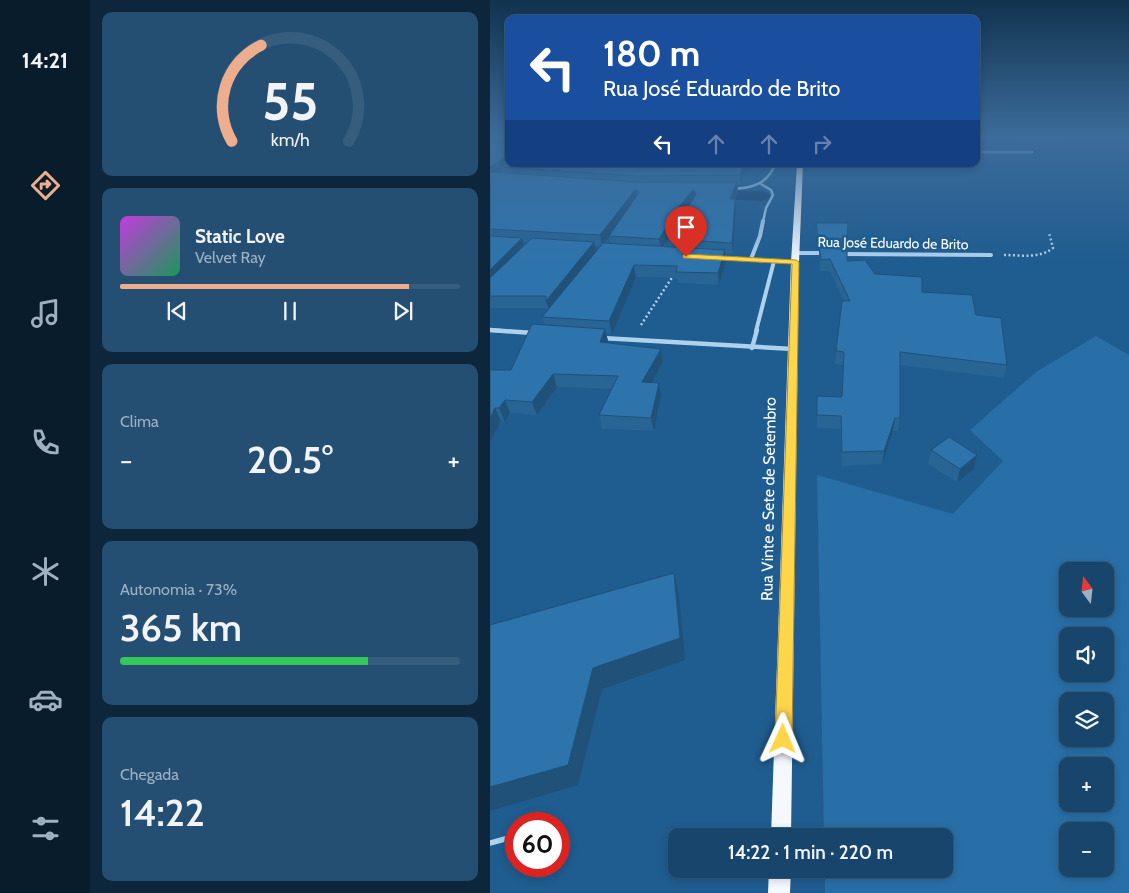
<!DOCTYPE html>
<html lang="pt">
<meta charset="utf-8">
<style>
body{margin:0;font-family:Cabin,sans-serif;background:#244f73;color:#f1f3f6;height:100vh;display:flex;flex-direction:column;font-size:19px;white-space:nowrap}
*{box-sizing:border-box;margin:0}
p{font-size:16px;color:#9eb1c1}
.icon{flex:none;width:28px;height:28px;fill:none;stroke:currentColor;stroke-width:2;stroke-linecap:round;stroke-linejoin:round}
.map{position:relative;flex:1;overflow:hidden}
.details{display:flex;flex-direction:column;gap:12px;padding:12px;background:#0d263b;width:400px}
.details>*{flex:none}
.banner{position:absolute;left:15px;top:15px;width:475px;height:152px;border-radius:10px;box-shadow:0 2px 8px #0003,0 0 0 1px #365d7e;background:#1a4fa0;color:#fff;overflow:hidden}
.needle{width:32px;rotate:345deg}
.controls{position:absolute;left:569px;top:562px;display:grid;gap:10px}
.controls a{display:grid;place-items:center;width:55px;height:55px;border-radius:10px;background:#17456b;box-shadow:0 2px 8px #0003,0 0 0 1px #365d7e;font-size:25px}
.speed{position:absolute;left:15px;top:812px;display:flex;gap:10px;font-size:25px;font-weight:700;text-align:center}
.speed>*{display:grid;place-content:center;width:65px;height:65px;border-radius:50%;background:#17456b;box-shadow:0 2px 8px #0003,0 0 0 1px #365d7e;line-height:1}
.speed .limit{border:8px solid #d22;background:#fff;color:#111}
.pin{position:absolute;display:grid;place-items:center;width:42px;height:42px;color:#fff;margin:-51px -21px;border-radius:50% 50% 50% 0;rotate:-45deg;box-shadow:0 0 5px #0007}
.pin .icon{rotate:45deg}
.me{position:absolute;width:55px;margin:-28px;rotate:1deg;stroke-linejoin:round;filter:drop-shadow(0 0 4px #0008)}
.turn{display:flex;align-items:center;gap:18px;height:105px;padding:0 15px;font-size:22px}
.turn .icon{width:65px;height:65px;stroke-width:2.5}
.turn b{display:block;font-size:35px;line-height:42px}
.lanes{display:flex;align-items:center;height:48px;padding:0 15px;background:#0003;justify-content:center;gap:25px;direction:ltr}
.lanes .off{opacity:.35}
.big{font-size:38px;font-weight:600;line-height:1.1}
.details .tile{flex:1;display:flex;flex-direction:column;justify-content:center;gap:8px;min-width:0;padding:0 18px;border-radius:10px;background:#244f73}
.details .dial{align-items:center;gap:0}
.dial svg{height:130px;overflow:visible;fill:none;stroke:#365d7e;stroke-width:7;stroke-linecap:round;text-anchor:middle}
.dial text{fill:#f1f3f6;stroke:none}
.song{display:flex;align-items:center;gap:15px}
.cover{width:60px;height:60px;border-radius:8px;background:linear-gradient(135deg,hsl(290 70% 55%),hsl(150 70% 35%))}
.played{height:5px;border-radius:2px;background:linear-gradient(90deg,#eead8d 85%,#365d7e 85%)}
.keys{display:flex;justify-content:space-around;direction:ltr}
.heat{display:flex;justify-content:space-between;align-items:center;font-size:28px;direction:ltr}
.charge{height:8px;border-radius:4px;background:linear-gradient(90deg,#34c759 73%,#365d7e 0)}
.trip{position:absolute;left:178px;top:828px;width:285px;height:50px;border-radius:10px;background:#17456b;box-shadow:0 2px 8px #0003,0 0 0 1px #365d7e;font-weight:600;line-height:50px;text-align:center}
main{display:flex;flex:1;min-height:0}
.tab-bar{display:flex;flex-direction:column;width:90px;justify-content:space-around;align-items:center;background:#091c2b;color:#9eb1c1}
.tab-bar .icon{width:35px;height:35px}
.tab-bar .active{color:#eead8d}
.tab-bar b{font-size:22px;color:#f1f3f6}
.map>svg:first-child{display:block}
.green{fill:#286fa7;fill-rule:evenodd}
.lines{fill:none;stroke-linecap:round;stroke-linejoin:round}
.canal{fill:#15446e;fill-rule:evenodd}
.path{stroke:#aed1ed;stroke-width:2.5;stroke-dasharray:2 2.5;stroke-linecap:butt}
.service{stroke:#aed1ed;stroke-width:5.5}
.minor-far2{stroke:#aed1ed;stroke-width:2.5}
.minor-far1{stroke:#aed1ed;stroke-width:4}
.minor{stroke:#aed1ed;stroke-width:4.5}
.primary{fill:#f4f9ff;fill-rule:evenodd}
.wall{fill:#286494;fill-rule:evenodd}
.shaded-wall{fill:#205178}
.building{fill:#2e74ac;stroke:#205178}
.route{fill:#ffd54a;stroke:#a68a30}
.labels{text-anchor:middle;stroke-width:5;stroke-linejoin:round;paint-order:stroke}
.far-street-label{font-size:14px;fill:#fff;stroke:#1f5c8f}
.street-label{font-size:16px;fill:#fff;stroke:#1f5c8f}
</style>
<main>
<nav class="tab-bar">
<b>14:21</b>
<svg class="icon active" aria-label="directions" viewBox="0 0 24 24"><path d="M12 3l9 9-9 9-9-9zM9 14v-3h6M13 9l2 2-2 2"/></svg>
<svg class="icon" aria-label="music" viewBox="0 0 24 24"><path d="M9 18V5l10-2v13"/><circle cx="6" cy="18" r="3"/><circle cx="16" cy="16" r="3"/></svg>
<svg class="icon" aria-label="phone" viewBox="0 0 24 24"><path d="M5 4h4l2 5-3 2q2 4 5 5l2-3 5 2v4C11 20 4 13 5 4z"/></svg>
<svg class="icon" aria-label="climate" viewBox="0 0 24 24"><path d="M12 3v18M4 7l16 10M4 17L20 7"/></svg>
<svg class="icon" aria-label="car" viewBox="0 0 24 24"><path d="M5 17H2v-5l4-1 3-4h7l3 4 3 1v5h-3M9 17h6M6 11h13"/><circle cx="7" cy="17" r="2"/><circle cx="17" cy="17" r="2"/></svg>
<svg class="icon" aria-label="filters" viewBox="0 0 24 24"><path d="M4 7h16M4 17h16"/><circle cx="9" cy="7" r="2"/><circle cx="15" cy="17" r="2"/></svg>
</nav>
<section class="details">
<div class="tile dial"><svg viewBox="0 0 100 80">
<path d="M14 69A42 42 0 1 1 86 69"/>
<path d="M14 69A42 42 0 0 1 32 10" stroke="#eead8d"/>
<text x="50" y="56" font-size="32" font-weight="700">55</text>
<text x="50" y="72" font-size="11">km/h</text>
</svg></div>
<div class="tile">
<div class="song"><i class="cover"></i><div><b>Static Love</b><p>Velvet Ray</p></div></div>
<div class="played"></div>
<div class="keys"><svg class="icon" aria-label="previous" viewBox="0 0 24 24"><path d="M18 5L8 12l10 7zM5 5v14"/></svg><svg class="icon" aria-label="pause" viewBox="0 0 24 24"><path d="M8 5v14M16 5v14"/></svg><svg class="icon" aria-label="next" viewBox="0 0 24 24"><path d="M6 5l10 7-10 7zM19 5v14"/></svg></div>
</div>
<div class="tile"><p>Clima</p>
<div class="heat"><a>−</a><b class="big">20.5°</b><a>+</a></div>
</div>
<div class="tile"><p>Autonomia · 73%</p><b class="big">365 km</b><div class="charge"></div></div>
<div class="tile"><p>Chegada</p><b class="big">14:22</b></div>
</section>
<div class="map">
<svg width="639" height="893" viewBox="0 0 639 893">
<rect width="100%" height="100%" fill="#1f5c8f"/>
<path class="green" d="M606,336L639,355V893H335V869H454V836H334L327,475L463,514L513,461L480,430L546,372ZM578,571H615V609H578ZM578,636H615V674H578ZM578,701H615V739H578ZM578,766H615V804H578ZM615,831V869H578V831Z"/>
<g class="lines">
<polygon class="canal" points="209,190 272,191 278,193 280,196 278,199 272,201 203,198 201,195 203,192"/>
<g class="path">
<path d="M514,255C531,255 549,259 563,248L559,233"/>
<polyline points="151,325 183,276"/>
</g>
<polyline class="service" points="0,843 26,836"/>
<g class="minor-far2">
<polyline points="14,138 19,139"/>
<polyline points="486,152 542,152"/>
<polyline points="271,184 281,190 283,195 276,208 273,222"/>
<path d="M243,189C262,188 278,184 285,164"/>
</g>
<g class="minor-far1">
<polyline points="306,253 335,253"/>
<polyline points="351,254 501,255"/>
<polyline points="230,258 305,262"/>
<polyline points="261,259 270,236 273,221"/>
<polyline points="0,330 13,331"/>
<polyline points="266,331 284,261"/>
</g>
<g class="minor">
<polyline points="0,330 43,333"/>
<polyline points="112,338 303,349"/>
<polyline points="262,348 267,330"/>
</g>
<g class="primary">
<polygon points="307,164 313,164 309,262 301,836 281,836 301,262"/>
<polygon points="279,869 301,869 300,893 278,893"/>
</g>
</g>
<g class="wall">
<polygon points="529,138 581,138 573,139 575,140 573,145 534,145"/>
<path d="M0,142L19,164H257V168L251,185H247L248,192L245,199L246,210L243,254H236V261L229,285L188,283L187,278L146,277L122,334L116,333L118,341V343L171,349L173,362L162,383L171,396L164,431L112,429L109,415L122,389L67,387L47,415L20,413L15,422L11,421L0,441V370H21L55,325L52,317L59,309L58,308H0ZM198,207L178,239L179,247L173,246L190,219ZM119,237L120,243H115ZM33,242H38L34,246ZM105,246H110L106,251Z"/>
<polygon points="326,223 358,223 357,261 385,274 432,292 486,315 517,365 514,378 410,365 410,418 408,431 403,431 392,464 352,466 350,429 327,428 327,396 352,397 353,365 345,364 346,351 354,301 340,271 330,271 329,257 329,249 328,249 326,234"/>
<polygon points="441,450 487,455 484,469 467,482 438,464"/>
</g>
<g class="shaded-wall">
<polygon points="19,155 19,164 11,167 12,171 0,178 0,167"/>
<polygon points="254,164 257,164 257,168 251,185 250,175"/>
<polygon points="247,182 248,192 241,209 240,199"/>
<polygon points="145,190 147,200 119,236 119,237 112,246 110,235"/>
<polygon points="204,190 206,200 203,201 190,219 171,250 169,239 188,208 202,191"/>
<polygon points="245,199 246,210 243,254 242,243"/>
<polygon points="32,238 35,249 0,286 0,270"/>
<polygon points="104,242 107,253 60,313 56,301"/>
<polygon points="235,250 236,261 229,285 228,273"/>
<polygon points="144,265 146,277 122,334 119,321"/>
<polygon points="115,329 118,341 113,354 110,342"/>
<polygon points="171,349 173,362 155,395 152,382"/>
<polygon points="63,374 67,387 47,415 42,402"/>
<polygon points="169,383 171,396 164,431 161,418"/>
<polygon points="15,400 20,413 15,422 9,408"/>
<polygon points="5,408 11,421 0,441 0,418"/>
<polygon points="405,418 403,431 392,464 394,451"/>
<polygon points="487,455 484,469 467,482 470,469"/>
<polygon points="184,573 189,595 195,660 112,689 88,785 0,811 0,787"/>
</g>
<g class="building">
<polygon points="533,138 573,138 575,140 535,141"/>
<polygon points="0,142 19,143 19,155 0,167"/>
<polygon points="19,161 19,164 254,164 250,175 147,176 11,167"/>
<polygon points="2,172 147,182 247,182 240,199 245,199 242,243 178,239 206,194 204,190 202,191 188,208 169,239 119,236 148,194 148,191 145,190 110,235 0,229 0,173"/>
<polygon points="326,223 358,223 357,239 328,238"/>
<polygon points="0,236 32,238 0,270"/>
<polygon points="42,238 104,242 56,301 56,296 0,296 0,278"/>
<polygon points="113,243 235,250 228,273 186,272 187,266 144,265 119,321 52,317"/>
<polygon points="329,246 357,246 357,261 375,260 385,274 432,277 432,292 482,295 486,315 511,318 517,365 410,352 410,418 405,418 394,451 352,452 351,416 327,415 327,396 352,397 354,352 346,351 352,301 360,301 340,259 331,260"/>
<polygon points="42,324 115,329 110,342 171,349 152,382 169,383 161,418 109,415 128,376 63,374 42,402 15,400 9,408 5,408 0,418 0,370 21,370"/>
<polygon points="459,437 487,455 470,469 441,450"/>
<polygon points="184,573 190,638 103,668 78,765 0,787 0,625"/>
</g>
<linearGradient id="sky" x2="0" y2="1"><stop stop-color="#11334f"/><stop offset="0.52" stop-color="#3c6c9b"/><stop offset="1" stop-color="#3c6c9b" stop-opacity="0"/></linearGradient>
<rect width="639" height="263" fill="url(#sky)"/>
<polygon class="route" points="196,254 306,260 309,262 302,739 299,745 293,748 287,745 285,739 302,264 193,258 193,255"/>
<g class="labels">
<g class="far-street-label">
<text transform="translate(403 243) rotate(1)" y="5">Rua José Eduardo de Brito</text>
</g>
<g class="street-label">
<text transform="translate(278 499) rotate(-89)" y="6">Rua Vinte e Sete de Setembro</text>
</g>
</g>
</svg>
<div class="controls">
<a><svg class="needle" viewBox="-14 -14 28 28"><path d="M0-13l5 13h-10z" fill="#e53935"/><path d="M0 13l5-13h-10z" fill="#9eb1c1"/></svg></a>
<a><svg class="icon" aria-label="sound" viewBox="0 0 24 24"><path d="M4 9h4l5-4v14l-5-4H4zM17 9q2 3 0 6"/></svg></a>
<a><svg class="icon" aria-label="layers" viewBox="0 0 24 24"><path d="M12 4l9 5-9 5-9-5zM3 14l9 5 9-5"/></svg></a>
<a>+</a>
<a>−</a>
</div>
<div class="speed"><div class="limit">60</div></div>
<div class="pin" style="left:196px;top:257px;background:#d93025"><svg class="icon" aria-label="arrive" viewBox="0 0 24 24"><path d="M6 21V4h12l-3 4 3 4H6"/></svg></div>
<svg class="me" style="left:293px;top:739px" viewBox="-20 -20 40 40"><path d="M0-17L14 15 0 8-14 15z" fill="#ffd54a" stroke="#fff" stroke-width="4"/></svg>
<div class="trip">14:22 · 1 min · 220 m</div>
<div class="banner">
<div class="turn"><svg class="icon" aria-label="left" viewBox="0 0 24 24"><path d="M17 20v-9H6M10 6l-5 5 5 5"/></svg><div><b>180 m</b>Rua José Eduardo de Brito</div></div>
<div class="lanes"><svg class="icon" aria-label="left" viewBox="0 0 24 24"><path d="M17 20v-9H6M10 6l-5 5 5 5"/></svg><svg class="icon off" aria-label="ahead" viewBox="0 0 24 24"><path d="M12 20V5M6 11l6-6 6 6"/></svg><svg class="icon off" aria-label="ahead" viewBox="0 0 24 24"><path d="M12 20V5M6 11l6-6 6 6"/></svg><svg class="icon off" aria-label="right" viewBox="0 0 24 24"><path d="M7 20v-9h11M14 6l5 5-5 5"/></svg></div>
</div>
</div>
</main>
